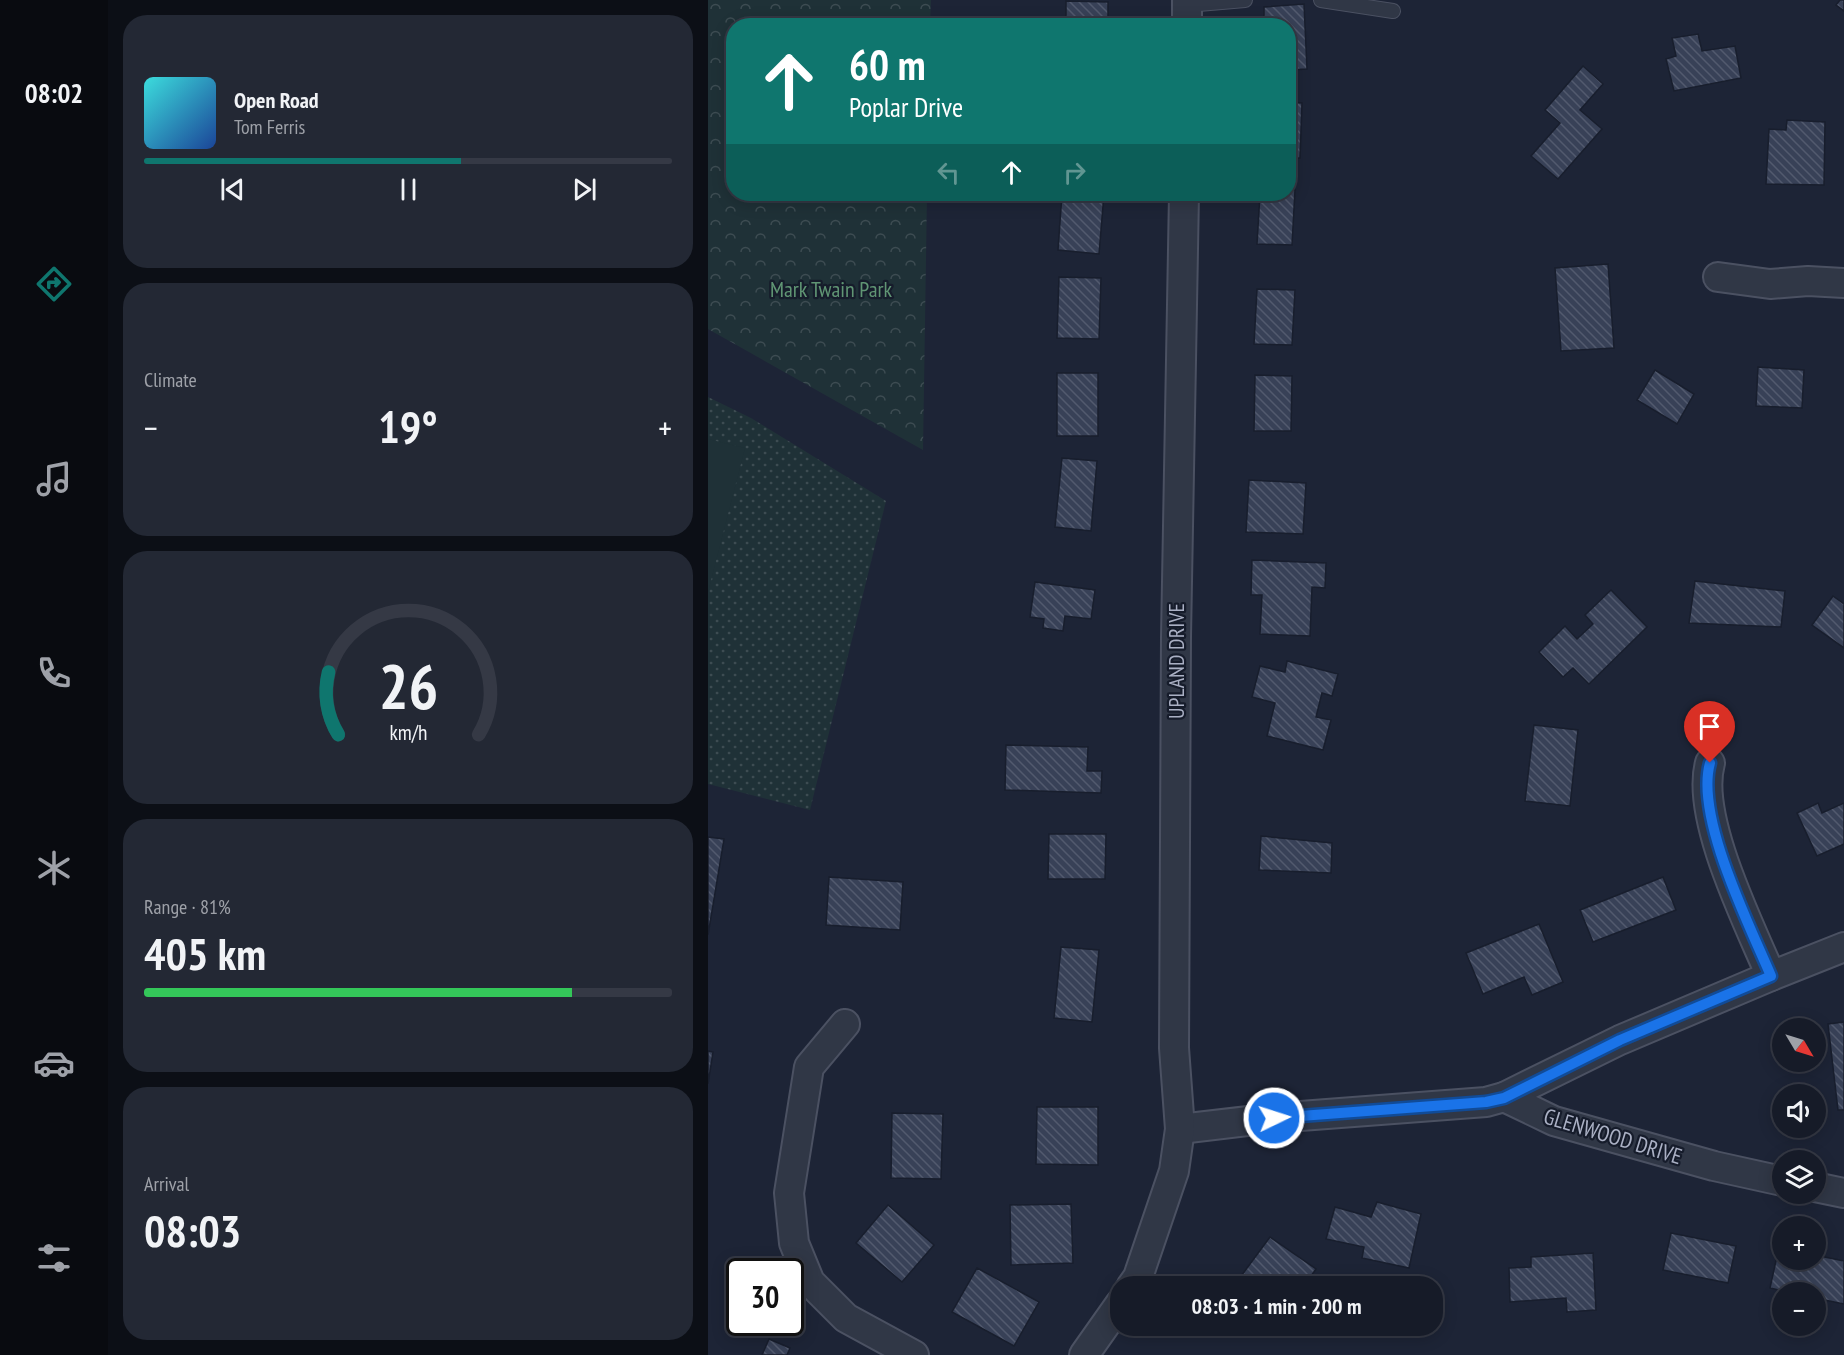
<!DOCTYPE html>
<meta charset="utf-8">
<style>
body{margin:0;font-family:"PT Sans Narrow",sans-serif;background:#232834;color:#f1f3f6;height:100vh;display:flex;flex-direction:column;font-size:22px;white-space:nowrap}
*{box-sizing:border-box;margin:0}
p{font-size:20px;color:#9ea1a8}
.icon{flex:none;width:33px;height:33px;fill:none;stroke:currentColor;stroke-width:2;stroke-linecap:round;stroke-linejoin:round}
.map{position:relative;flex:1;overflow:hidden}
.drawer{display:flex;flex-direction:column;gap:15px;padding:15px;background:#0c0f16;width:600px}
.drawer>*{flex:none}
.hud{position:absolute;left:18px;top:18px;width:570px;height:183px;border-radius:24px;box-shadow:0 3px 15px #0003,0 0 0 2px #353945;background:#0f766e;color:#fff;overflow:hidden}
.needle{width:39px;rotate:128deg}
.controls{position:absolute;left:1064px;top:1018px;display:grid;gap:12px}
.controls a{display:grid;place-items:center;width:54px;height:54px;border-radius:50%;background:#161b28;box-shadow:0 3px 15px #0003,0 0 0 2px #353945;font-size:30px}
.speed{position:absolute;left:18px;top:1258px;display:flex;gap:12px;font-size:30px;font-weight:700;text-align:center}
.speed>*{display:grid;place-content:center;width:78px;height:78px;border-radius:50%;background:#161b28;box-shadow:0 3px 15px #0003,0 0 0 2px #353945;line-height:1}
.speed .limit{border:3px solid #111;border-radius:9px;background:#fff;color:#111}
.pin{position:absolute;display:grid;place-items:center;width:51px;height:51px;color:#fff;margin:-62px -26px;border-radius:50% 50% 50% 0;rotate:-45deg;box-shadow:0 0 6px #0007}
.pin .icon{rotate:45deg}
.me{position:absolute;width:66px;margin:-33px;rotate:86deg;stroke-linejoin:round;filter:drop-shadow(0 0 4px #0008)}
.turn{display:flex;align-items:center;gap:21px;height:126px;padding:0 24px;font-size:27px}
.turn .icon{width:78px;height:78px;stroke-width:2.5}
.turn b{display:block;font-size:42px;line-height:51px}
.lanes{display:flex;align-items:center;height:57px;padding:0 24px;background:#0003;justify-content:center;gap:30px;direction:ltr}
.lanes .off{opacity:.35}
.big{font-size:45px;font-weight:700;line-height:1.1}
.drawer .widget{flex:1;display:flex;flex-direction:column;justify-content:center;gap:9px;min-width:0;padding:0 21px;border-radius:24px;background:#232834}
.drawer .dial{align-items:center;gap:0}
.dial svg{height:156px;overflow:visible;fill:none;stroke:#353945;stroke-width:7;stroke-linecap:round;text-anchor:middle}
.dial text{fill:#f1f3f6;stroke:none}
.song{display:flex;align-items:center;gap:18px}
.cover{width:72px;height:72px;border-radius:9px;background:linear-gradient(135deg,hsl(180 70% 55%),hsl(220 70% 35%))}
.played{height:6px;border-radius:3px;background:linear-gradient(90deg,#0f766e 60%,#353945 60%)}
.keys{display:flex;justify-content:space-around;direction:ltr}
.heat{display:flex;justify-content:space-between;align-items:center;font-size:33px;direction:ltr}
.charge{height:9px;border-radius:4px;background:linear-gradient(90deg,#34c759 81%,#353945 0)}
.trip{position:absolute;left:402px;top:1276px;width:333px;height:60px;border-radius:24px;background:#161b28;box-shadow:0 3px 15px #0003,0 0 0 2px #353945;font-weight:700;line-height:60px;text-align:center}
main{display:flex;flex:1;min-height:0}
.tabs{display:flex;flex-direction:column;width:108px;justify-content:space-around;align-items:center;background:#090b10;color:#9ea1a8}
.tabs .icon{width:42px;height:42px}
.tabs .active{color:#0f766e}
.tabs b{font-size:27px;color:#f1f3f6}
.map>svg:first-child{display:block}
.grass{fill:url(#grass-dots)}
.forest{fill:url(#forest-crowns)}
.garden{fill:#1f3137}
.building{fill:url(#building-back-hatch);stroke:#181e2d;stroke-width:1.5}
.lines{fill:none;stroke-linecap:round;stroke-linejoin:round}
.service-casing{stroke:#4b5162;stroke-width:16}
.minor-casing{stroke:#4b5162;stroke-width:32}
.service{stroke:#303746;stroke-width:14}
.minor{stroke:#303746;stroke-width:28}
.route-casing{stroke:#114b97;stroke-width:15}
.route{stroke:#1a73e8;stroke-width:10}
.labels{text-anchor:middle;stroke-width:4.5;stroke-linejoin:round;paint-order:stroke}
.park-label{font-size:22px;fill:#609574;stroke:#161c2b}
.street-label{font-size:22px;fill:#aab0c4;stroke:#161c2b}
</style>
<main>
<nav class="tabs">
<b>08:02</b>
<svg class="icon active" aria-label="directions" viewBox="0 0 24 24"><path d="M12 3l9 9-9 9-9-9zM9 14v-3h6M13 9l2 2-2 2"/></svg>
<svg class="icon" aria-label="music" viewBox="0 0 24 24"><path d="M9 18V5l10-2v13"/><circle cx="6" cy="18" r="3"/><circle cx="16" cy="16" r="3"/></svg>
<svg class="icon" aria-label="phone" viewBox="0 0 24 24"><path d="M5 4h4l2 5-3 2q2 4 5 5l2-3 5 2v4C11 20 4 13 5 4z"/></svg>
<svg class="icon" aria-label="climate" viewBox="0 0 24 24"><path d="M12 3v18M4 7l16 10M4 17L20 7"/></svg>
<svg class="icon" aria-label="car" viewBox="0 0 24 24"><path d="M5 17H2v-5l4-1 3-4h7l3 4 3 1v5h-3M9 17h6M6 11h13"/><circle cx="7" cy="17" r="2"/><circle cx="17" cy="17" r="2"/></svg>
<svg class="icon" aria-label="filters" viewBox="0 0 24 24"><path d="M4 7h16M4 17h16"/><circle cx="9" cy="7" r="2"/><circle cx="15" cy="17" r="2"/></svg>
</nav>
<section class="drawer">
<div class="widget">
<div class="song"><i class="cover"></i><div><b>Open Road</b><p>Tom Ferris</p></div></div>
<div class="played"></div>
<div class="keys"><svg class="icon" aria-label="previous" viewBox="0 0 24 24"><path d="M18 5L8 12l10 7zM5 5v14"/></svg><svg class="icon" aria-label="pause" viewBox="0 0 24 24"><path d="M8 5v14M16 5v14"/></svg><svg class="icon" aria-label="next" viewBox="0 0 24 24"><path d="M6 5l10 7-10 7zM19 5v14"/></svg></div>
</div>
<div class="widget"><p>Climate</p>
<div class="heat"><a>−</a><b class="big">19°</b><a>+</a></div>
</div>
<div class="widget dial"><svg viewBox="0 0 100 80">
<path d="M14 69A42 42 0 1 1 86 69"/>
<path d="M14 69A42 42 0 0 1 9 37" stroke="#0f766e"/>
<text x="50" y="56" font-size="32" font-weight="700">26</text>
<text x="50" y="72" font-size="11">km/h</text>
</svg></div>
<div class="widget"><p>Range · 81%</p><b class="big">405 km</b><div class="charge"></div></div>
<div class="widget"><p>Arrival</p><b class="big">08:03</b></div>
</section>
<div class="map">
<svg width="1136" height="1355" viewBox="0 0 1136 1355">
<defs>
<pattern id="grass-dots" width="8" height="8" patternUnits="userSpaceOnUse" patternTransform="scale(1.5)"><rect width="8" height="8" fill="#1f3137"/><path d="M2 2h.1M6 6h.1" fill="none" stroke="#3d4c52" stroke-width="1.8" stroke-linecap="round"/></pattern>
<pattern id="forest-crowns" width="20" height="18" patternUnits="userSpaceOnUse" patternTransform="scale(1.5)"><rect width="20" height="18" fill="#1f3137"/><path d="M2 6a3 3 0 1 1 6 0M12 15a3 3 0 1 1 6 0" fill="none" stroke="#3d4c52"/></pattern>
<pattern id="building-back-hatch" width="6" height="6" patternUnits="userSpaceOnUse" patternTransform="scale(1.5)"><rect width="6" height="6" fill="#384157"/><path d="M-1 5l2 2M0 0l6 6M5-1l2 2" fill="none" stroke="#525a6e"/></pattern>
</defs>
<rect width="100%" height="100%" fill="#1d2436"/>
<polygon class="grass" points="0,397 43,418 178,501 102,810 0,784"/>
<polygon class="forest" points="0,0 223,0 222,25 26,26 26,194 219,194 215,450 0,329"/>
<polygon class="garden" points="0,439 37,448 0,592"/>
<g class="building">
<polygon points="1132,0 1136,0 1136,11 1128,5"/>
<polygon points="358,1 400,2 400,26 358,26"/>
<polygon points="596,4 599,69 580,70 580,26 556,26 556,7"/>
<polygon points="990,34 994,51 1027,46 1033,78 966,91 958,59 968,56 964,38"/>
<polygon points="875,66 895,84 872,110 894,129 850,179 823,156 852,123 837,110"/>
<polygon points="580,102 594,103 592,158 580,158"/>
<polygon points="1079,120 1117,122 1116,185 1058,184 1061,129 1078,130"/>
<polygon points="580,190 587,190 584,245 549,244 552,194 580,194"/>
<polygon points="354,194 396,194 391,254 350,250"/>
<polygon points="900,264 906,348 853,351 847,268"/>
<polygon points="351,277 393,278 391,339 349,338"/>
<polygon points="549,289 587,290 584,345 546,344"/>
<polygon points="1050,367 1096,370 1094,408 1048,406"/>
<polygon points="947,370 986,394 969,424 929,400"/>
<rect x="349" y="373" width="41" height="63"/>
<polygon points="547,375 584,376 583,431 546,431"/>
<polygon points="354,458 389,461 383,531 347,527"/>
<polygon points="541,480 598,483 595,534 538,532"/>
<polygon points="544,560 618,563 617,588 604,587 602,636 552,634 554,595 543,595"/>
<polygon points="987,581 1077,591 1073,627 981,623"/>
<polygon points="327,582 387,590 383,619 357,616 355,631 335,628 336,619 322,617"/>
<polygon points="903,590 939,627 881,684 865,668 855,677 831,652 857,626 869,639 885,624 877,615"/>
<polygon points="1125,596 1136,604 1136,648 1104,625"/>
<polygon points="579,661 630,674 624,696 614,693 608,717 623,720 615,750 559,736 567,703 544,697 552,666 577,672"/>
<polygon points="826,725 870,730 862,806 817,801"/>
<polygon points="298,745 380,747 379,771 394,771 393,793 297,790"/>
<polygon points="1110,803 1114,813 1136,803 1136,844 1109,856 1089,813"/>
<polygon points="341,834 398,834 397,879 340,879"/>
<polygon points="553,836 624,843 623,873 551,870"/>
<polygon points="0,837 16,839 0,935"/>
<polygon points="121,877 195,882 192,930 118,925"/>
<polygon points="955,877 968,910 885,942 872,910"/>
<polygon points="831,924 855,982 824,995 816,977 775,994 758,953"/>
<polygon points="353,947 391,950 384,1022 346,1018"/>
<polygon points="1136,1022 1136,1110 1130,1110 1120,1024"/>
<polygon points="0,1051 5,1052 0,1084"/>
<polygon points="329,1107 390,1107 390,1165 328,1164"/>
<polygon points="184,1113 235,1114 233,1179 183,1178"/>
<polygon points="669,1202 713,1214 701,1268 654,1258 656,1247 618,1239 627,1207 663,1217"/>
<polygon points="363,1204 365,1263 303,1265 302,1205"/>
<polygon points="180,1205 226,1245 194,1282 148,1243"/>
<polygon points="963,1233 1028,1246 1020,1283 955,1270"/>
<polygon points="562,1237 608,1269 595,1287 525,1287"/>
<polygon points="1071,1247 1074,1248 1074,1260 1107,1260 1107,1255 1136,1261 1136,1304 1107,1298 1107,1293 1084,1293 1062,1288"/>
<polygon points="885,1253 888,1310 859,1312 858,1298 802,1302 801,1268 823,1267 823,1257"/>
<polygon points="269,1268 331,1302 306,1346 244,1312"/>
<polygon points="61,1339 82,1348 79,1355 54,1355"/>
</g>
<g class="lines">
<defs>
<g id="service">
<polyline points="613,0 685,11"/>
<polyline points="479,5 537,0"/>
</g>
<g id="minor">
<polyline points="479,26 479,0"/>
<polyline points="1010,277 1062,284 1100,281 1136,283"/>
<path d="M1002,763C987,817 1041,924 1063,976"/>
<polyline points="137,1024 101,1067 81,1193 86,1243 102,1282 138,1318 206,1355"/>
<polyline points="796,1097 912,1040 1063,976 1136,947"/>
<polyline points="472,1129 566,1118 778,1102 796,1097 846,1121 1006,1166 1074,1181"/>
<polyline points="1107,1187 1136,1193"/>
<polyline points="423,1287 430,1277 466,1171 472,1129 466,1048 468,637 476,194"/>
<polyline points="376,1355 412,1304"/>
</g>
</defs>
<use href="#service" class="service-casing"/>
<use href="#minor" class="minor-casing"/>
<use href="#service" class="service"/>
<use href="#minor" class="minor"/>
</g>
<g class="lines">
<defs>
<path id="route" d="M566,1118L778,1102L796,1098L912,1040L1063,976C1041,924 987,817 1002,763"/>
</defs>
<use href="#route" class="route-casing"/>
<use href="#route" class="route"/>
</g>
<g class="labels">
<g class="park-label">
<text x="123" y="297">Mark Twain Park</text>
</g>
<g class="street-label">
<text transform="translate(468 661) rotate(-90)" y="8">UPLAND DRIVE</text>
<text transform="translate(905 1136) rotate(17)" y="8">GLENWOOD DRIVE</text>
</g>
</g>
</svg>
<div class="controls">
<a><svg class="needle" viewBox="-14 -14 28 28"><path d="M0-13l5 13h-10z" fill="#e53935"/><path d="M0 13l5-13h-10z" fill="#9ea1a8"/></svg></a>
<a><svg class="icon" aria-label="sound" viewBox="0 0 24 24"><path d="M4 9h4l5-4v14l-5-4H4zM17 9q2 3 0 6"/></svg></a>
<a><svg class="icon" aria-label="layers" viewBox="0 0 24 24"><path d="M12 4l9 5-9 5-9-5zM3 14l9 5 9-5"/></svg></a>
<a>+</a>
<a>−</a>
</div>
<div class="speed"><div class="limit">30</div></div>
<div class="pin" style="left:1002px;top:763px;background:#d93025"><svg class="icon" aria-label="arrive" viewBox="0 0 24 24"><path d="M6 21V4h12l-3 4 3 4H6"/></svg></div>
<svg class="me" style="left:566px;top:1118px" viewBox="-20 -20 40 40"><circle r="17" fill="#1a73e8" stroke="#fff" stroke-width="3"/><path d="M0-11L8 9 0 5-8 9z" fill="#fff"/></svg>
<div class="trip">08:03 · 1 min · 200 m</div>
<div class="hud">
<div class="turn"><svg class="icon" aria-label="ahead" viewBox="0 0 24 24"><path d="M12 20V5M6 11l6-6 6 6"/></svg><div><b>60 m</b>Poplar Drive</div></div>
<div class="lanes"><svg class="icon off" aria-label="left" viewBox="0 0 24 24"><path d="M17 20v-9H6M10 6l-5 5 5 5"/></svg><svg class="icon" aria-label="ahead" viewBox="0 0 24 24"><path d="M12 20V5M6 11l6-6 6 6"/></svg><svg class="icon off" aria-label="right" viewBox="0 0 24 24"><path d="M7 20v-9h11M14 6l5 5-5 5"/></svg></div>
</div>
</div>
</main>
